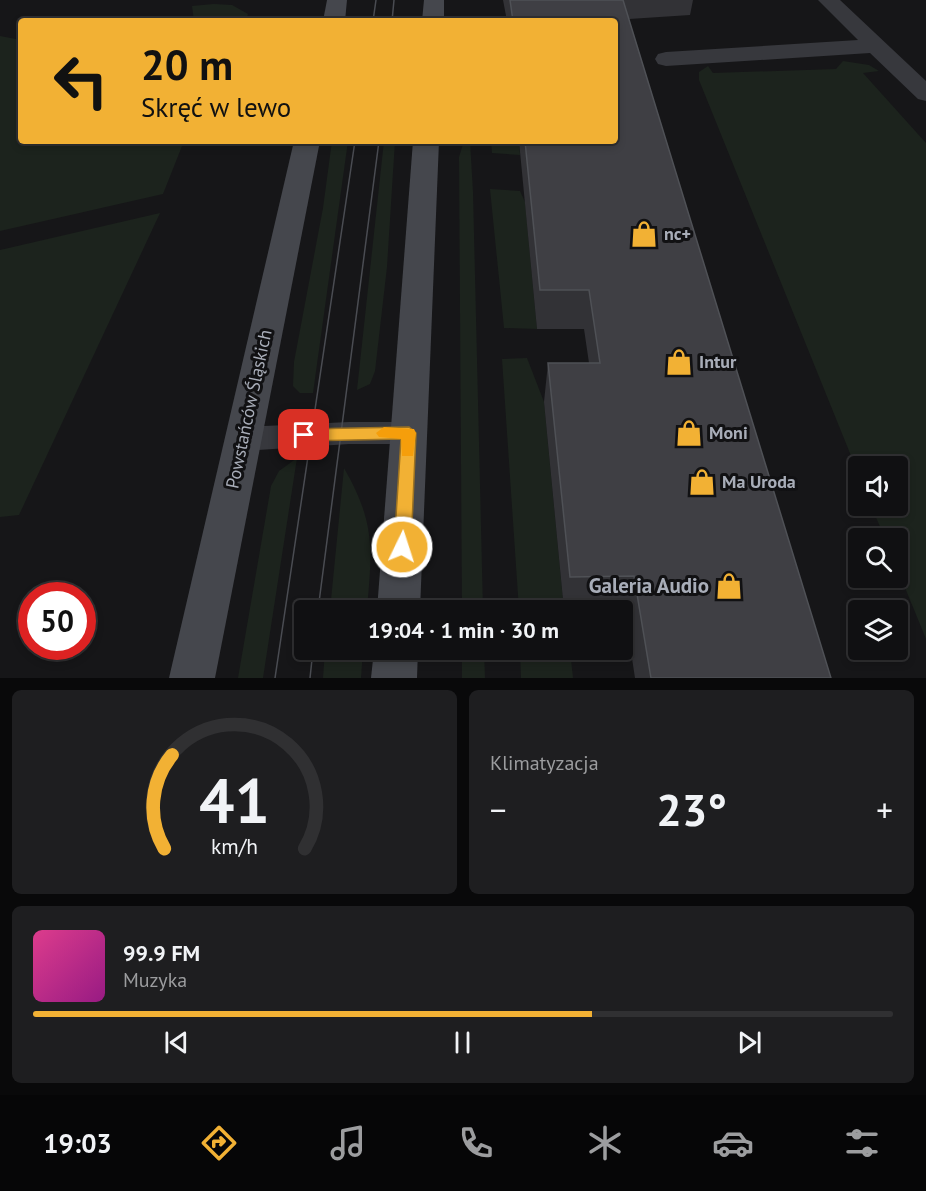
<!DOCTYPE html>
<html lang="pl">
<meta charset="utf-8">
<style>
body{margin:0;font-family:"PT Sans",sans-serif;background:#1e1e20;color:#f1f3f6;height:100vh;display:flex;flex-direction:column;font-size:22px;white-space:nowrap}
*{box-sizing:border-box;margin:0}
p{font-size:20px;color:#9c9d9f}
.icon{flex:none;width:33px;height:33px;fill:none;stroke:currentColor;stroke-width:2;stroke-linecap:round;stroke-linejoin:round}
.map{position:relative;height:678px;overflow:hidden}
.panel{display:flex;flex-direction:column;gap:12px;padding:12px;background:#09090a;flex:1}
.panel>*{flex:none}
.guide{position:absolute;left:18px;top:18px;width:600px;height:126px;border-radius:6px;box-shadow:0 3px 9px #0003,0 0 0 2px #303032;background:#f2b134;color:#111;overflow:hidden}
.buttons{position:absolute;left:848px;top:456px;display:grid;gap:12px}
.buttons a{display:grid;place-items:center;width:60px;height:60px;border-radius:6px;background:#101012;box-shadow:0 3px 9px #0003,0 0 0 2px #303032;font-size:30px}
.speed{position:absolute;left:18px;top:582px;display:flex;gap:12px;font-size:30px;font-weight:700;text-align:center}
.speed>*{display:grid;place-content:center;width:78px;height:78px;border-radius:50%;background:#101012;box-shadow:0 3px 9px #0003,0 0 0 2px #303032;line-height:1}
.speed .limit{border:9px solid #d22;background:#fff;color:#111}
.pin{position:absolute;display:grid;place-items:center;width:51px;height:51px;color:#fff;margin:-26px;border-radius:12px;box-shadow:0 3px 9px #0006}
.me{position:absolute;width:66px;margin:-33px;rotate:4deg;stroke-linejoin:round;filter:drop-shadow(0 0 4px #0008)}
.turn{display:flex;align-items:center;gap:21px;height:126px;padding:0 24px;font-size:27px}
.turn .icon{width:78px;height:78px;stroke-width:2.5}
.turn b{display:block;font-size:42px;line-height:51px}
.big{font-size:45px;font-weight:600;line-height:1.1}
.panel .tile{flex:1;display:flex;flex-direction:column;justify-content:center;gap:9px;min-width:0;padding:0 21px;border-radius:9px;background:#1e1e20}
.panel .dial{align-items:center;gap:0}
.dial svg{height:156px;overflow:visible;fill:none;stroke:#303032;stroke-width:7;stroke-linecap:round;text-anchor:middle}
.dial text{fill:#f1f3f6;stroke:none}
.song{display:flex;align-items:center;gap:18px}
.cover{width:72px;height:72px;border-radius:9px;background:linear-gradient(135deg,hsl(330 70% 55%),hsl(310 70% 35%))}
.played{height:6px;border-radius:3px;background:linear-gradient(90deg,#f2b134 65%,#303032 65%)}
.keys{display:flex;justify-content:space-around;direction:ltr}
.heat{display:flex;justify-content:space-between;align-items:center;font-size:33px;direction:ltr}
.panel .tiles{flex:1;display:grid;gap:12px;grid-template-columns:1fr 1fr}
.tile:last-child{grid-column:span 2}
.trip{position:absolute;left:294px;top:600px;width:339px;height:60px;border-radius:6px;background:#101012;box-shadow:0 3px 9px #0003,0 0 0 2px #303032;font-weight:600;line-height:60px;text-align:center}
.menu{display:flex;height:96px;justify-content:space-around;align-items:center;background:#060607;color:#9c9d9f}
.menu .icon{width:42px;height:42px}
.menu .active{color:#f2b134}
.menu b{font-size:27px;color:#f1f3f6}
.map>svg:first-child{display:block}
.green{fill:#1c231d}
.lines{fill:none;stroke-linecap:round;stroke-linejoin:round}
.lane{fill:#37383d;fill-rule:evenodd}
.street{fill:#37383d;fill-rule:evenodd}
.secondary{fill:#45474d;fill-rule:evenodd}
.tram{stroke:#4a4c52;stroke-width:1.5}
.wall{fill:#323236}
.building{fill:#3f3f44;stroke:#4f5156;stroke-width:1.5}
.route{fill:#f2b134;stroke:#9d7322;stroke-width:1.5}
.slow{fill:#f59e0b}
.labels{text-anchor:middle;stroke-width:6;stroke-linejoin:round;paint-order:stroke}
.poi-label{font-size:18px;font-weight:bold;fill:#a8adb8;stroke:#111113;text-anchor:start}
.street-label{font-size:18px;fill:#a8adb8;stroke:#111113}
.near-poi-label{font-size:21px;font-weight:bold;fill:#a8adb8;stroke:#111113;text-anchor:end}
</style>
<div class="map">
<svg width="926" height="678" viewBox="0 0 926 678">
<rect width="100%" height="100%" fill="#161618"/>
<g class="green">
<polygon points="214,4 232,5 248,14 246,21 194,21 192,6"/>
<polygon points="0,36 21,40 21,141 184,141 163,194 0,231"/>
<polygon points="843,61 869,65 879,71 863,73 926,143 926,639 897,568 897,538 885,538 871,506 897,506 897,466 858,466 858,473 699,80 699,72 708,66 713,73 836,69"/>
<polygon points="332,141 348,141 313,393 300,393 293,386 294,362 323,208"/>
<polygon points="384,141 395,141 387,267 375,371 370,384 357,390"/>
<polygon points="464,141 470,141 473,192 483,610 462,610 459,157"/>
<polygon points="491,141 519,141 520,155 492,153"/>
<polygon points="490,189 520,191 525,202 537,329 504,328"/>
<polygon points="160,213 19,515 0,517 0,250"/>
<polygon points="527,358 544,402 564,610 519,610 502,359"/>
<polygon points="297,458 263,678 238,678 271,486 279,471"/>
<path d="M344,468C376,524 372,549 367,610H330Z"/>
<polygon points="325,650 363,650 361,678 323,678"/>
<polygon points="462,650 484,650 485,678 462,678"/>
<polygon points="520,650 570,650 573,678 521,678"/>
</g>
<g class="lines">
<polygon class="lane" points="349,422 409,422 420,425 424,433 420,441 409,444 349,444 242,451 231,447 227,439 231,431 242,427"/>
<polygon class="street" points="818,0 840,0 926,81 926,101 918,99 870,53 666,66 658,64 655,59 658,54 666,52 858,40"/>
<g class="secondary">
<polygon points="327,0 347,0 345,21 323,21"/>
<polygon points="424,0 444,0 444,21 422,21"/>
<polygon points="294,141 320,141 215,678 169,678"/>
<polygon points="413,141 439,141 420,610 377,610"/>
<polygon points="374,650 418,650 417,678 371,678"/>
</g>
<g class="tram">
<polyline points="373,21 376,0"/>
<polyline points="392,21 394,0"/>
<polyline points="318,610 379,141"/>
<polyline points="275,678 355,141"/>
<polyline points="310,678 313,650"/>
</g>
</g>
<polygon class="wall" points="503,0 693,0 690,15 629,19 831,678 635,678 625,612 622,612 622,610 564,610 544,402 548,363 589,363 584,329 537,329 519,141 615,141 615,21 507,21"/>
<polygon class="building" points="510,0 623,0 831,678 651,678 634,576 570,577 548,363 600,363 589,290 540,290 525,141 615,141 615,21 513,21"/>
<polygon class="route" points="409,427 416,433 411,547 408,552 402,555 396,552 394,547 401,439 304,441 297,435 304,429"/>
<polygon class="slow" points="384,427 414,429 416,433 413,456 402,456 401,439 379,437 376,433"/>
<defs>
<symbol id="shop-bare" viewBox="-9 -9 18 18"><path d="M-5-2.5h2.3a2.7 3.5 0 0 1 5.4 0H5L5.5 6h-11ZM-1.5-2.5h3a1.5 2.3 0 0 0-3 0Z" fill="#f2b134" stroke="#111113" stroke-width="2.5" paint-order="stroke"/></symbol>
</defs>
<g fill-rule="evenodd">
<use href="#shop-bare" x="625" y="215" width="38" height="38"/>
<use href="#shop-bare" x="660" y="343" width="38" height="38"/>
<use href="#shop-bare" x="670" y="414" width="38" height="38"/>
<use href="#shop-bare" x="683" y="463" width="38" height="38"/>
<use href="#shop-bare" x="710" y="567" width="38" height="38"/>
</g>
<g class="labels">
<g class="poi-label">
<text x="664" y="240">nc+</text>
<text x="699" y="368">Intur</text>
<text x="709" y="439">Moni</text>
<text x="722" y="488">Ma Uroda</text>
</g>
<g class="street-label">
<text transform="translate(249 409) rotate(-78)" y="6">Powstańców Śląskich</text>
</g>
<g class="near-poi-label">
<text x="709" y="593">Galeria Audio</text>
</g>
</g>
</svg>
<div class="buttons">
<a><svg class="icon" aria-label="sound" viewBox="0 0 24 24"><path d="M4 9h4l5-4v14l-5-4H4zM17 9q2 3 0 6"/></svg></a>
<a><svg class="icon" aria-label="search" viewBox="0 0 24 24"><circle cx="10" cy="10" r="6"/><path d="M15 15l6 6"/></svg></a>
<a><svg class="icon" aria-label="layers" viewBox="0 0 24 24"><path d="M12 4l9 5-9 5-9-5zM3 14l9 5 9-5"/></svg></a>
</div>
<div class="speed"><div class="limit">50</div></div>
<div class="pin" style="left:304px;top:435px;background:#d93025"><svg class="icon" aria-label="arrive" viewBox="0 0 24 24"><path d="M6 21V4h12l-3 4 3 4H6"/></svg></div>
<svg class="me" style="left:402px;top:547px" viewBox="-20 -20 40 40"><circle r="17" fill="#f2b134" stroke="#fff" stroke-width="3"/><path d="M0-11L8 9 0 5-8 9z" fill="#fff"/></svg>
<div class="trip">19:04 · 1 min · 30 m</div>
<div class="guide">
<div class="turn"><svg class="icon" aria-label="left" viewBox="0 0 24 24"><path d="M17 20v-9H6M10 6l-5 5 5 5"/></svg><div><b>20 m</b>Skręć w lewo</div></div>
</div>
</div>
<section class="panel">
<div class="tiles">
<div class="tile dial"><svg viewBox="0 0 100 80">
<path d="M14 69A42 42 0 1 1 86 69"/>
<path d="M14 69A42 42 0 0 1 18 21" stroke="#f2b134"/>
<text x="50" y="56" font-size="32" font-weight="700">41</text>
<text x="50" y="72" font-size="11">km/h</text>
</svg></div>
<div class="tile"><p>Klimatyzacja</p>
<div class="heat"><a>−</a><b class="big">23°</b><a>+</a></div>
</div>
<div class="tile">
<div class="song"><i class="cover"></i><div><b>99.9 FM</b><p>Muzyka</p></div></div>
<div class="played"></div>
<div class="keys"><svg class="icon" aria-label="previous" viewBox="0 0 24 24"><path d="M18 5L8 12l10 7zM5 5v14"/></svg><svg class="icon" aria-label="pause" viewBox="0 0 24 24"><path d="M8 5v14M16 5v14"/></svg><svg class="icon" aria-label="next" viewBox="0 0 24 24"><path d="M6 5l10 7-10 7zM19 5v14"/></svg></div>
</div>
</div>
</section>
<nav class="menu">
<b>19:03</b>
<svg class="icon active" aria-label="directions" viewBox="0 0 24 24"><path d="M12 3l9 9-9 9-9-9zM9 14v-3h6M13 9l2 2-2 2"/></svg>
<svg class="icon" aria-label="music" viewBox="0 0 24 24"><path d="M9 18V5l10-2v13"/><circle cx="6" cy="18" r="3"/><circle cx="16" cy="16" r="3"/></svg>
<svg class="icon" aria-label="phone" viewBox="0 0 24 24"><path d="M5 4h4l2 5-3 2q2 4 5 5l2-3 5 2v4C11 20 4 13 5 4z"/></svg>
<svg class="icon" aria-label="climate" viewBox="0 0 24 24"><path d="M12 3v18M4 7l16 10M4 17L20 7"/></svg>
<svg class="icon" aria-label="car" viewBox="0 0 24 24"><path d="M5 17H2v-5l4-1 3-4h7l3 4 3 1v5h-3M9 17h6M6 11h13"/><circle cx="7" cy="17" r="2"/><circle cx="17" cy="17" r="2"/></svg>
<svg class="icon" aria-label="filters" viewBox="0 0 24 24"><path d="M4 7h16M4 17h16"/><circle cx="9" cy="7" r="2"/><circle cx="15" cy="17" r="2"/></svg>
</nav>
